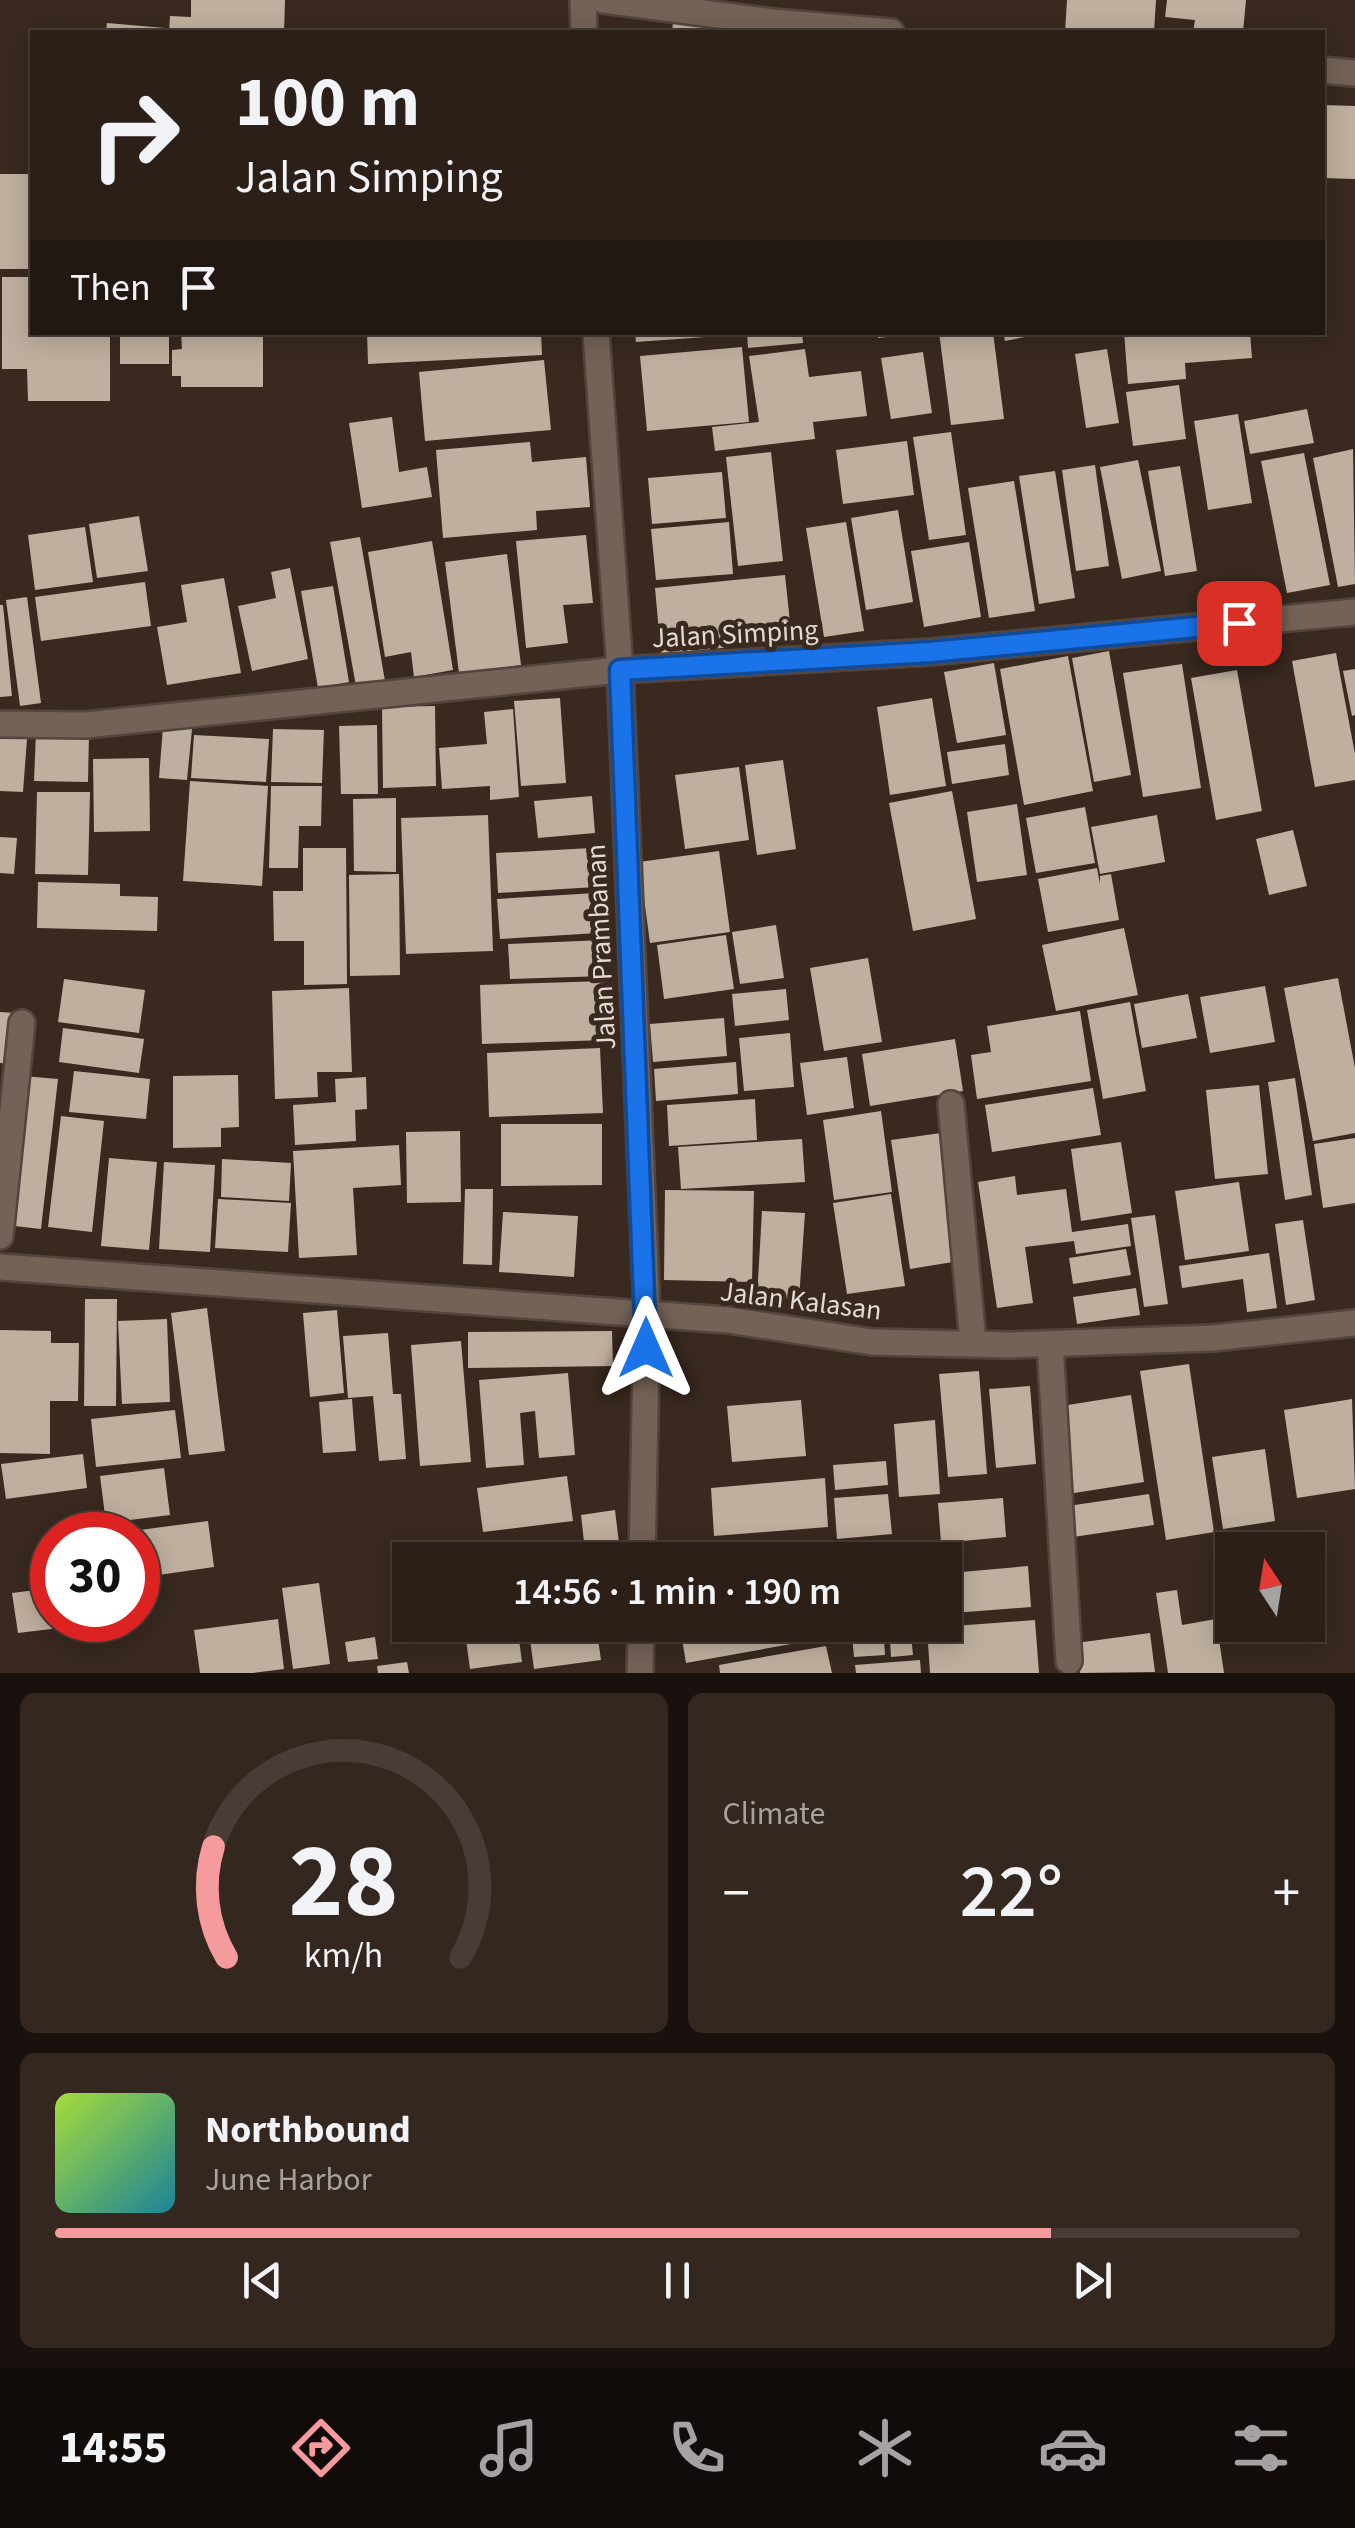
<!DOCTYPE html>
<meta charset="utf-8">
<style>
body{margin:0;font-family:"Source Sans 3",sans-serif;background:#332720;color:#f1f3f6;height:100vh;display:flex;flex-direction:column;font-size:38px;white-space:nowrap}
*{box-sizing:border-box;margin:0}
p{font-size:32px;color:#a6a2a1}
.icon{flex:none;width:55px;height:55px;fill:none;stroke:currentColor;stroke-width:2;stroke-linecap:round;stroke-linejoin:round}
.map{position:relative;height:1673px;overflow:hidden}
.side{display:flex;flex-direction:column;gap:20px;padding:20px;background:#18110d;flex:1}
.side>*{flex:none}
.banner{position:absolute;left:30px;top:30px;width:1295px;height:305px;border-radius:0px;box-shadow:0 5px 25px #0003,0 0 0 2px #473d36;background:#2b1f17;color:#f1f3f6;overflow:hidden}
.needle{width:65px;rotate:348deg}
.buttons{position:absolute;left:1215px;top:1532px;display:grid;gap:20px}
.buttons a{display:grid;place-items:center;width:110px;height:110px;border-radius:0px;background:#2b1f17;box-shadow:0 5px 25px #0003,0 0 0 2px #473d36;font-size:50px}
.speed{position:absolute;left:30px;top:1512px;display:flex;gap:20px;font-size:50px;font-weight:700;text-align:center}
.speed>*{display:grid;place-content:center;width:130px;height:130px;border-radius:50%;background:#2b1f17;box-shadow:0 5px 25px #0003,0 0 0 2px #473d36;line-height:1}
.speed .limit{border:15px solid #d22;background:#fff;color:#111}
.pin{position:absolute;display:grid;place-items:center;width:85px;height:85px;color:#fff;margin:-42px;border-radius:20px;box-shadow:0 5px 15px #0006}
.me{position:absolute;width:110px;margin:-55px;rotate:0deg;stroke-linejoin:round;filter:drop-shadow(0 0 8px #0008)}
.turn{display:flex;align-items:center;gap:35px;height:210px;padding:0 40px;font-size:45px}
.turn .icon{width:130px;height:130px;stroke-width:2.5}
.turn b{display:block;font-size:70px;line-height:85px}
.then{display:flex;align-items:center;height:95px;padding:0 40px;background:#0003;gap:20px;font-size:38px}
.big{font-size:75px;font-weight:600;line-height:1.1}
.side .widget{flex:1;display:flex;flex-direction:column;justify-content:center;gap:15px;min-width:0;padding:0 35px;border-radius:15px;background:#332720}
.side .dial{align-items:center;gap:0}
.dial svg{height:260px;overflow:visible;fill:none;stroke:#473d36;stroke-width:7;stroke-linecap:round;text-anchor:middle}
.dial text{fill:#f1f3f6;stroke:none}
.song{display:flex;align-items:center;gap:30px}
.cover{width:120px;height:120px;border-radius:15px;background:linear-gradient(135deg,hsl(80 70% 55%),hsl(190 70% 35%))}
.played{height:10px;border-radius:5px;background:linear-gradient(90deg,#f59b9d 80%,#473d36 80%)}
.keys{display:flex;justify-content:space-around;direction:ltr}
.heat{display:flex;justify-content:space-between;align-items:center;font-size:55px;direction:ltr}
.side .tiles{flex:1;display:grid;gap:20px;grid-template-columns:1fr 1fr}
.widget:last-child{grid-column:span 2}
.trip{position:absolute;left:392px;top:1542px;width:570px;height:100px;border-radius:0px;background:#2b1f17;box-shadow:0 5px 25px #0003,0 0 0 2px #473d36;font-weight:600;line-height:100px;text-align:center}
.dock{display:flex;height:160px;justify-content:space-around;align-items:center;background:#110c09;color:#a6a2a1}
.dock .icon{width:70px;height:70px}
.dock .on{color:#f59b9d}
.dock b{font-size:45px;color:#f1f3f6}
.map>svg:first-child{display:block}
.building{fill:#bfaf9e}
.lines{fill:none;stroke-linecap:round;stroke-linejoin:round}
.minor-casing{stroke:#53453d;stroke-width:30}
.minor{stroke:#746256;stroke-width:25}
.route-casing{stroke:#114b97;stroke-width:25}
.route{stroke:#1a73e8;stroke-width:18}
.labels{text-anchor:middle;stroke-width:10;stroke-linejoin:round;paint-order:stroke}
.street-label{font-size:28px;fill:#e4dad3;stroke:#39291f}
</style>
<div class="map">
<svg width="1355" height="1673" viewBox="0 0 1355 1673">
<rect width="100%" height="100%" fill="#39291f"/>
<g class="building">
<polygon points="191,0 285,0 284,32 169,32 170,16 191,17"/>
<polygon points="1067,0 1156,0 1154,32 1065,32"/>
<polygon points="1167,0 1246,0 1243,32 1193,32 1195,20 1165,17"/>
<polygon points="107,23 165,28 164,32 106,32"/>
<polygon points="673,23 713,24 713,32 672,32"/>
<polygon points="1322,105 1355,106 1355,179 1322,178"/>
<rect x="0" y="174" width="32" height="95"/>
<polygon points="2,277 32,277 32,332 110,332 110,401 28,401 27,369 2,369"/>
<rect x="120" y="332" width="49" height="32"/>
<polygon points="181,332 263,332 263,387 181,387 181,376 172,376 172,350 182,349"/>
<polygon points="367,332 541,332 542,355 368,364"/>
<polygon points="635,332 734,332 734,335 636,342"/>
<polygon points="747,332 802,332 803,343 748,348"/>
<polygon points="877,332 906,332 906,335 878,338"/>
<polygon points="939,332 993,332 1004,419 951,425"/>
<polygon points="1003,332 1041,332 1041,334 1005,341"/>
<polygon points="1124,332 1250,332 1252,358 1185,363 1186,379 1128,384"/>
<polygon points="742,347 749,422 647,431 640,356"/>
<polygon points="805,349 809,377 861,371 867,416 813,422 815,439 715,451 712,427 759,422 749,356"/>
<polygon points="1107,349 1119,423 1086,428 1075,354"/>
<polygon points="923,352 932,413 891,419 881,358"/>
<polygon points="544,360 551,430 425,441 419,372"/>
<polygon points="1179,385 1186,439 1133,446 1126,392"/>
<polygon points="1307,409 1314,443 1250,454 1244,421"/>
<polygon points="1238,414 1252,503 1208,510 1194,421"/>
<polygon points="392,417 399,472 427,467 432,497 362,508 349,423"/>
<polygon points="951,432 966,535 929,540 913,437"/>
<polygon points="907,441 914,495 843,504 836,450"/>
<polygon points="530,442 532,462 586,457 590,507 536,511 537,530 443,538 436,450"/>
<polygon points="1353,449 1355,584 1338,587 1313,458"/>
<polygon points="771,452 783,561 738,566 726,457"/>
<polygon points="1304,453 1330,585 1287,593 1261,461"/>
<polygon points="1138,460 1161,571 1122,579 1100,467"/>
<polygon points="1095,465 1109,566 1076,571 1062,470"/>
<polygon points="1180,466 1197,571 1165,576 1148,471"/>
<polygon points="1055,471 1075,598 1039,604 1019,476"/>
<polygon points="722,472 726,518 652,524 648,478"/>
<polygon points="1014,481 1035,611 989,618 968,488"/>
<polygon points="898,510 913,602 866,610 851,518"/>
<polygon points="139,516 148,571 97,578 89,524"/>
<polygon points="729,522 733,574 656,580 651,529"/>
<polygon points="846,522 864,631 824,637 806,528"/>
<polygon points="85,527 93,582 35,590 28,535"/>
<polygon points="586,535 593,603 563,605 568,643 526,648 516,541"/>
<polygon points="360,537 385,681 356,686 330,542"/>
<polygon points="432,541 453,670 414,677 411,652 385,657 368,552"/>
<polygon points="969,542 981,617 924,627 911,551"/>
<polygon points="507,554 521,665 459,673 445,562"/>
<polygon points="290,568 308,659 252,671 238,606 276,598 271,572"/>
<polygon points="785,575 792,641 661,654 655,588"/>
<polygon points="224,578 241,673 167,685 157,627 187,622 181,585"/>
<polygon points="145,582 151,626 41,641 35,597"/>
<polygon points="333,586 349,682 318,688 301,591"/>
<polygon points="27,597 41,703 20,706 6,600"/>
<polygon points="0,605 3,605 12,696 0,697"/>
<polygon points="1109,651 1131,775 1094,782 1072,658"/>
<polygon points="1336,653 1355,754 1355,780 1315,787 1292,661"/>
<polygon points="1068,656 1093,791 1024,805 1000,669"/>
<polygon points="994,663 1006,735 957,743 944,672"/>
<polygon points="1182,664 1201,788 1143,797 1123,673"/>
<polygon points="1355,669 1355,715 1352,716 1343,671"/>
<polygon points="1237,670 1262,811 1216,820 1191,678"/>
<polygon points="560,698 566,783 521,786 514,701"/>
<polygon points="932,698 946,786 890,795 877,707"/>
<polygon points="435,706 436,786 383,788 382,707"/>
<polygon points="513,709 519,797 490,800 490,786 442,789 439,748 487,744 484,712"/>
<polygon points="377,725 378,794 341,794 339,726"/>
<polygon points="163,727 192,729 187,780 159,778"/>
<polygon points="273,729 324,730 322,783 271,782"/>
<polygon points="36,732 89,733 88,782 34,781"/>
<polygon points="194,735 269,739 266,782 191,778"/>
<polygon points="0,737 27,739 23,792 0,791"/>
<polygon points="1005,744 1009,775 952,784 947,752"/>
<polygon points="149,758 150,831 94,832 93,759"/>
<polygon points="783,760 796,849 757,855 745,765"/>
<polygon points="739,767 749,840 685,849 675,775"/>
<polygon points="190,781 268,786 262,886 183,881"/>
<polygon points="271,786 322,786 321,826 299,826 298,868 269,868"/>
<polygon points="952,791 976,919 913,931 889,803"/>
<polygon points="37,792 90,792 88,875 35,874"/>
<polygon points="592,796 595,833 538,838 534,801"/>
<polygon points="396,798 396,872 354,871 353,799"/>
<polygon points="1017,804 1027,875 977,882 967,812"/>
<polygon points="1085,807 1095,863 1036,873 1026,818"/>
<polygon points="488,815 493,951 406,954 401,818"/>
<polygon points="1157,815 1165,862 1100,874 1091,827"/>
<polygon points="1293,830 1307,886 1269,895 1256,839"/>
<polygon points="0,837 17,838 14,874 0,873"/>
<polygon points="303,848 346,848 347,984 304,985 304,941 274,941 273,891 303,891"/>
<polygon points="592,848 595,887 498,893 496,853"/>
<polygon points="719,851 730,932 650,943 639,862"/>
<polygon points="1097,868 1100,884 1100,876 1111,874 1119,920 1048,932 1038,879"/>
<polygon points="399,874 400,975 350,976 349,875"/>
<polygon points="38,882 120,884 120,896 158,897 157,931 37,928"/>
<polygon points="596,893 598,933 500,939 497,899"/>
<polygon points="776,925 784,978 740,984 732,932"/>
<polygon points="1124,928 1138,995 1056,1011 1042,945"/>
<polygon points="726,935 734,989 664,999 657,945"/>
<polygon points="604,940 605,976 510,979 508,944"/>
<polygon points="868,958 882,1042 824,1051 810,968"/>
<polygon points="1338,978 1355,1068 1355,1133 1313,1141 1284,988"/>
<polygon points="64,979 145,990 139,1033 58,1022"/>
<polygon points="605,981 606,1040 482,1044 480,985"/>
<polygon points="1265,986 1275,1042 1210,1053 1200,997"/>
<polygon points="349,988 352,1072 317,1072 318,1097 275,1099 272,991"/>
<polygon points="786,989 789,1020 735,1026 732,994"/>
<polygon points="1188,994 1197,1038 1142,1048 1134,1004"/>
<polygon points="1130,1002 1146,1091 1103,1099 1087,1010"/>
<polygon points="1080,1011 1091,1081 977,1099 971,1055 991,1052 987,1026"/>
<polygon points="0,1012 16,1013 11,1064 0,1063"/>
<polygon points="724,1018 727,1056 653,1062 650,1024"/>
<polygon points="63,1028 144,1039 139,1073 59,1062"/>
<polygon points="790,1033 794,1087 744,1091 739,1038"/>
<polygon points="955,1039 963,1091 870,1106 862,1054"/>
<polygon points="600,1048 603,1113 489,1117 487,1053"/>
<polygon points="847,1057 854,1108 807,1115 800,1063"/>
<polygon points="736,1062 738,1094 656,1101 654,1069"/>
<polygon points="74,1071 150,1079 146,1119 69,1112"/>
<polygon points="238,1075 239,1127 221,1128 221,1147 173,1148 173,1076"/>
<polygon points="23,1076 58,1079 41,1229 6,1225"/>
<polygon points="366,1077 367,1109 355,1110 356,1141 295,1145 293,1105 336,1102 335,1079"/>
<polygon points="1295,1078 1312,1195 1285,1200 1268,1082"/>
<polygon points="1259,1085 1268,1174 1215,1179 1206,1090"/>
<polygon points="1093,1088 1101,1135 992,1152 985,1105"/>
<polygon points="755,1099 757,1140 669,1146 667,1105"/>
<polygon points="881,1111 892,1192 834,1200 823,1120"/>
<polygon points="61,1116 104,1121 92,1232 48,1227"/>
<polygon points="501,1124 602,1124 602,1185 501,1186"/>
<polygon points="460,1131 461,1202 407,1203 406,1132"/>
<polygon points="941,1133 959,1261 910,1269 891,1140"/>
<polygon points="1355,1138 1355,1203 1323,1208 1314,1144"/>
<polygon points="802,1139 805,1182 681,1189 678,1147"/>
<polygon points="1121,1142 1132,1213 1081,1221 1071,1149"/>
<polygon points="399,1145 401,1185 353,1188 357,1255 299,1258 293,1151"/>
<polygon points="109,1158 157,1162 149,1250 101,1246"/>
<polygon points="222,1159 291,1163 289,1201 221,1197"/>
<polygon points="164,1162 215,1165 210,1252 159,1249"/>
<polygon points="1015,1176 1017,1195 1066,1189 1072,1232 1128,1224 1131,1246 1076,1254 1074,1241 1025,1247 1033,1303 997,1308 978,1182"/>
<polygon points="1239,1182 1249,1251 1185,1260 1175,1191"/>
<polygon points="465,1189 493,1189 492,1265 463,1264"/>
<polygon points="665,1190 754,1191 752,1282 664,1280"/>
<polygon points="891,1194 905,1286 847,1294 833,1203"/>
<polygon points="218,1199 291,1203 288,1252 215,1248"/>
<polygon points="762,1211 805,1213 799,1299 757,1297"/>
<polygon points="503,1212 578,1216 574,1277 499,1272"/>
<polygon points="1155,1215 1168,1304 1144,1307 1131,1218"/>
<polygon points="1303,1220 1315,1300 1286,1305 1275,1224"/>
<polygon points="1126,1249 1131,1275 1073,1284 1069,1258"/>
<polygon points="1269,1253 1277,1308 1247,1312 1243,1279 1182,1288 1179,1266"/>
<polygon points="1136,1288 1140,1315 1077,1324 1073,1297"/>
<polygon points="85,1299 117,1299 116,1406 84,1406"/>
<polygon points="207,1308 225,1451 189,1455 171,1313"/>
<polygon points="337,1310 344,1393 310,1397 303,1313"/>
<polygon points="167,1319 170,1402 122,1404 118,1321"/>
<polygon points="0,1330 51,1331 51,1343 79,1343 78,1401 50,1401 50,1454 0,1453"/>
<polygon points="612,1331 613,1366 468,1368 468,1332"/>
<polygon points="388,1333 393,1394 401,1394 406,1459 379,1461 373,1396 348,1398 343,1336"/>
<polygon points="461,1341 471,1462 420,1466 411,1345"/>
<polygon points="1189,1364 1214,1532 1166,1540 1140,1371"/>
<polygon points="979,1371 987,1474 948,1477 939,1374"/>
<polygon points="568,1373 575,1455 539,1458 535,1411 520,1413 524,1465 486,1468 479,1380"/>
<polygon points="1030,1386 1036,1464 996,1468 989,1389"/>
<polygon points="1131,1395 1144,1482 1068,1494 1055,1407"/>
<polygon points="352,1399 356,1451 323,1453 319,1402"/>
<polygon points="1352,1399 1355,1489 1297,1498 1284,1410"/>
<polygon points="801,1400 806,1456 732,1462 727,1406"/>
<polygon points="175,1410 181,1458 96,1467 91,1419"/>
<polygon points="935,1420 940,1494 899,1497 894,1424"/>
<polygon points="1265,1449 1275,1521 1223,1529 1212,1457"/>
<polygon points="83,1454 87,1488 6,1499 1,1464"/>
<polygon points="886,1461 888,1485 835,1490 833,1465"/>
<polygon points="164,1468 170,1515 106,1523 100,1476"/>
<polygon points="567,1476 573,1521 483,1532 477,1488"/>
<polygon points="825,1478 828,1527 714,1536 711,1488"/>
<polygon points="888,1494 892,1534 837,1539 834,1498"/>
<polygon points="1149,1494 1154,1525 1073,1537 1068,1506"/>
<polygon points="1003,1498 1006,1537 941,1543 938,1503"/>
<polygon points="615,1510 621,1560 586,1560 581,1515"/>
<polygon points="208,1521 214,1567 138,1578 138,1535 133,1535 132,1531"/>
<polygon points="1232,1564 1232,1599 1230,1600 1225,1565"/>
<polygon points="1028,1566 1031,1607 953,1613 950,1573"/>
<polygon points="319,1583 330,1664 293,1669 282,1588"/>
<polygon points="52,1588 52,1620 75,1620 76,1626 18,1633 12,1593"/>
<polygon points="1177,1590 1182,1625 1216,1619 1224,1673 1168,1673 1156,1593"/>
<polygon points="1322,1612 1325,1630 1298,1634 1297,1625 1308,1625 1308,1614"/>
<polygon points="278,1619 284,1669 253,1673 200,1673 194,1630"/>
<polygon points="1035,1620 1039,1673 930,1673 927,1628"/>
<polygon points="464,1625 517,1625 522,1662 470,1669"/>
<polygon points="528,1625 596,1625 601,1660 534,1669"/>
<polygon points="691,1625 840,1625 842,1635 686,1663 680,1627"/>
<polygon points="851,1625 883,1625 885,1655 854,1657"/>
<polygon points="889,1625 910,1625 913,1655 891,1657"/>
<polygon points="1150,1633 1155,1672 1080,1673 1076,1643"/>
<polygon points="375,1637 378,1659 348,1662 345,1642"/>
<polygon points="826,1646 832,1673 720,1673 719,1665"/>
<polygon points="920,1660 921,1673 856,1673 855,1665"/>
<polygon points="407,1662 409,1673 378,1673 377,1666"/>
</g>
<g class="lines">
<defs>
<g id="minor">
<polyline points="583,0 584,32"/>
<polyline points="603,0 773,22 891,32"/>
<polyline points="1322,70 1355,73"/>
<polyline points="596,332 620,670 647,1313 642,1560"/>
<polyline points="0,724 86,725 620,670 930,652 1355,612"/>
<polyline points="951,1104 973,1342"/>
<polyline points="0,1236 22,1023"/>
<polyline points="0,1267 728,1320 872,1342 1010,1345 1213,1338 1355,1323"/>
<polyline points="1050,1344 1069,1661"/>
<polyline points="640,1673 641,1625"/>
</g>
</defs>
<use href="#minor" class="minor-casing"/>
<use href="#minor" class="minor"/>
</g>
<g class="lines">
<defs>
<polyline id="route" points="646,1348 620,670 930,652 1239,623"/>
</defs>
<use href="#route" class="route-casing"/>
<use href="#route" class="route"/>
</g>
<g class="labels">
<g class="street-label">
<text transform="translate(735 633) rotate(-3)" y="10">Jalan Simping</text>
<text transform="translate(600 947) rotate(-93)" y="10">Jalan Prambanan</text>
<text transform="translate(801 1300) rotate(7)" y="10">Jalan Kalasan</text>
</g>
</g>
</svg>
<div class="buttons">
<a><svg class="needle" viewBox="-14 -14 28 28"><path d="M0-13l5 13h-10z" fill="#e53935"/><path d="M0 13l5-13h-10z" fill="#a6a2a1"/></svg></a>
</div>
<div class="speed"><div class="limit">30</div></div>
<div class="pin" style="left:1239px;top:623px;background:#d93025"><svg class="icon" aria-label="arrive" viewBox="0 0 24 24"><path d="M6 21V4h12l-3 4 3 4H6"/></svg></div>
<svg class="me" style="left:646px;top:1348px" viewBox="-20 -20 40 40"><path d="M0-17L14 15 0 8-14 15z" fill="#1a73e8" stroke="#fff" stroke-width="4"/></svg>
<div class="trip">14:56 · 1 min · 190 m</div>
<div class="banner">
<div class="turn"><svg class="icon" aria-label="right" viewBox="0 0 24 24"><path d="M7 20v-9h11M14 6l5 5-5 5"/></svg><div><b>100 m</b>Jalan Simping</div></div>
<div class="then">Then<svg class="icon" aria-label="arrive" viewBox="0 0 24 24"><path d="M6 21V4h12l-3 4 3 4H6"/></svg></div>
</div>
</div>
<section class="side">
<div class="tiles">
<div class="widget dial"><svg viewBox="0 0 100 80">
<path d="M14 69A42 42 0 1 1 86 69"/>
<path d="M14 69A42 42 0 0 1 10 35" stroke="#f59b9d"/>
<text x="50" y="56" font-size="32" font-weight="700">28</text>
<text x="50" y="72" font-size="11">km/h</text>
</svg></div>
<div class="widget"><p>Climate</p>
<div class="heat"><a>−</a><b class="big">22°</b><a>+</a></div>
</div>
<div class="widget">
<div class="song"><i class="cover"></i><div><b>Northbound</b><p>June Harbor</p></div></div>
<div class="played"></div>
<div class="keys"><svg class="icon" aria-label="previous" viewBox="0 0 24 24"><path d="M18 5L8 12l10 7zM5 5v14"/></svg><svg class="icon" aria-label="pause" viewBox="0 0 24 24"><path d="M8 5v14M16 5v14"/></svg><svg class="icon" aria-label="next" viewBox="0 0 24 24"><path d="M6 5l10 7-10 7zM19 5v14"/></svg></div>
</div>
</div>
</section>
<nav class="dock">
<b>14:55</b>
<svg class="icon on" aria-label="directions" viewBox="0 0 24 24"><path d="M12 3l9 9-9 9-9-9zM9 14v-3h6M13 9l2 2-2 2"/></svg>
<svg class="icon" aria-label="music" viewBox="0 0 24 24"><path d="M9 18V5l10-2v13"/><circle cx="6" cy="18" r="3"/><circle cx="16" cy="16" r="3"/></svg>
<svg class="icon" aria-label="phone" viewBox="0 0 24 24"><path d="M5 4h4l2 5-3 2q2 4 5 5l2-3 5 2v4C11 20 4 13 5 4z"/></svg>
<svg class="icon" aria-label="climate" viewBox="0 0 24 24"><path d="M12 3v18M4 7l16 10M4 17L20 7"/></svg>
<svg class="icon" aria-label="car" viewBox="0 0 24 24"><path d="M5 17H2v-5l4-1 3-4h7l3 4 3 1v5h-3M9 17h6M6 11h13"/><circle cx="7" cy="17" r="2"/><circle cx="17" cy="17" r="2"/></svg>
<svg class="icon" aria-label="filters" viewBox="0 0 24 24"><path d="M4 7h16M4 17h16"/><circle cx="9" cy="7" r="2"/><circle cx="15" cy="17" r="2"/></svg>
</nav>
